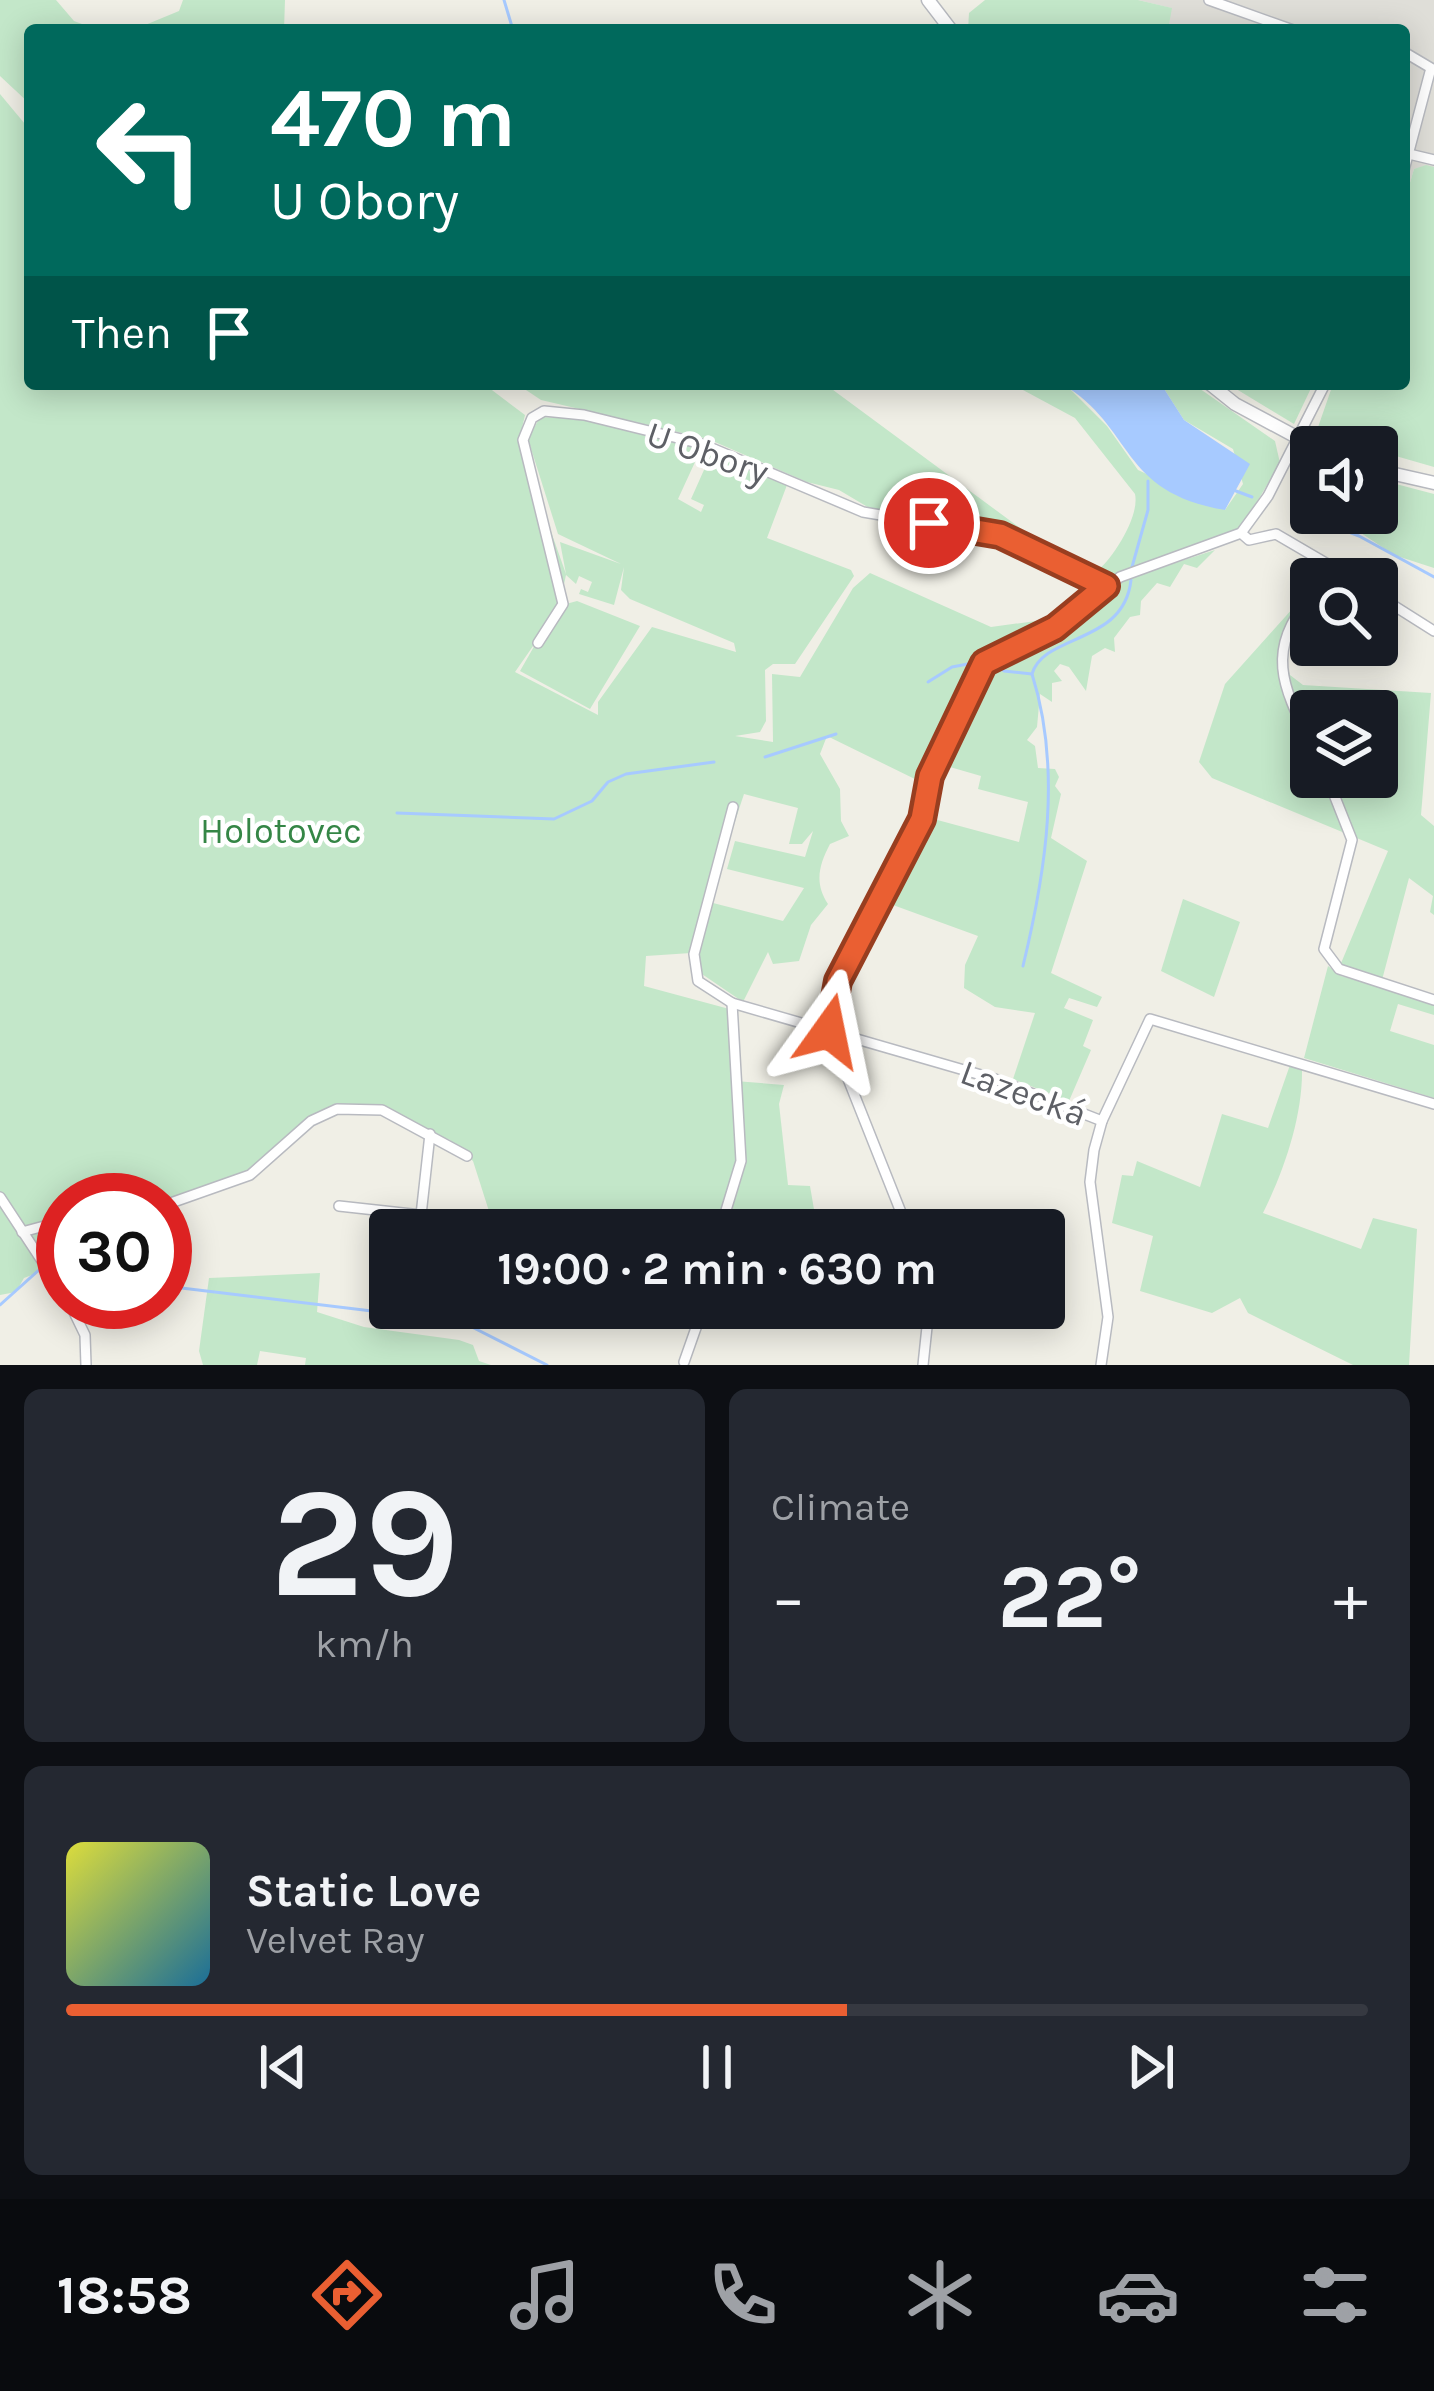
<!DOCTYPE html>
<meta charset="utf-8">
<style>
body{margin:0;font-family:Karla,sans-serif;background:#242831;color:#f1f3f6;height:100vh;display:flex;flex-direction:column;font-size:45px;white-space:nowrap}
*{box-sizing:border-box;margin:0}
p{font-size:39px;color:#9ea1a6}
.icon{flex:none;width:66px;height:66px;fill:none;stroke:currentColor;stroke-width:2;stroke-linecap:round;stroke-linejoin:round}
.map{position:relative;height:1365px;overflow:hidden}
.drawer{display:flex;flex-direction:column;gap:24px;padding:24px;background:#0d0f14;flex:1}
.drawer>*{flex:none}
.hud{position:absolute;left:24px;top:24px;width:1386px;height:366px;border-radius:12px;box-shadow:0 6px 30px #0003;background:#00695c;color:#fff;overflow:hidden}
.tools{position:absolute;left:1290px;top:426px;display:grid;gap:24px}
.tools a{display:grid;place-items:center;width:108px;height:108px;border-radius:12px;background:#171b24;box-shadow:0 6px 30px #0003;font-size:60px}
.speed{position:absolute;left:36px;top:1173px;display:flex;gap:24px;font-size:60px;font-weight:700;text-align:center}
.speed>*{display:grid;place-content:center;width:156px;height:156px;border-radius:50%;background:#171b24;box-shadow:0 6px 30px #0003;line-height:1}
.speed .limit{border:18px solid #d22;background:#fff;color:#111}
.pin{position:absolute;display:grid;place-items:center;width:102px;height:102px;color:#fff;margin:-51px;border:6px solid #fff;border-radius:50%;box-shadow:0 3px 12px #0007}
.me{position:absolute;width:132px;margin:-66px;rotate:12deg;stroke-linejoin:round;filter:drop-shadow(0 0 9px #0008)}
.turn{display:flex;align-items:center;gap:42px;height:252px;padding:0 48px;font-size:54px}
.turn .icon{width:156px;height:156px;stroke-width:2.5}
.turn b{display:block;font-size:84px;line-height:102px}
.then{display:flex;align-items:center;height:114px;padding:0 48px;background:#0003;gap:24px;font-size:45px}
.big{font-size:90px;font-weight:700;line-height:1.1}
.drawer .card{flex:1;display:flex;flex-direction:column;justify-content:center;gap:18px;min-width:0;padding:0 42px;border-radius:18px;background:#242831}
.drawer .dial{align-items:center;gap:0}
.dial b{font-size:156px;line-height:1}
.song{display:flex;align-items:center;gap:36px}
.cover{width:144px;height:144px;border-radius:18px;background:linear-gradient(135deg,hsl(60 70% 55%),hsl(200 70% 35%))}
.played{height:12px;border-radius:6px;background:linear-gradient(90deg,#ea5f32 60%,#363941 60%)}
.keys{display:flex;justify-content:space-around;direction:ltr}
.heat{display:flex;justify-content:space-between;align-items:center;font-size:66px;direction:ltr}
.drawer .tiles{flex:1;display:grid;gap:24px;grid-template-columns:1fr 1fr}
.card:last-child{grid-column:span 2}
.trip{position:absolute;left:369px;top:1209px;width:696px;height:120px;border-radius:12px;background:#171b24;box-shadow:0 6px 30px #0003;font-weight:700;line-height:120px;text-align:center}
.tab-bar{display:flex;height:192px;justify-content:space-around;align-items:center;background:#090b0e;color:#9ea1a6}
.tab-bar .icon{width:84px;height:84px}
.tab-bar .on{color:#ea5f32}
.tab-bar b{font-size:54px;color:#f1f3f6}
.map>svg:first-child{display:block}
.industrial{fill:#dfded8}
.green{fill:#c3e7c9;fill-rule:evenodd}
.water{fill:#a7caff}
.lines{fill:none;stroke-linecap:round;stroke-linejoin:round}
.stream{stroke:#a7caff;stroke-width:3}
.minor-casing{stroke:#b8bac0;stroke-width:12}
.tertiary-casing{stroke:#b8bac0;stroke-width:15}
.minor{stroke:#fff;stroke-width:9}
.tertiary{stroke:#fff;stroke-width:12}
.route-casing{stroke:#983e20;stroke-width:30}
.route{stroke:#ea5f32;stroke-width:21}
.labels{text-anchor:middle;stroke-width:9;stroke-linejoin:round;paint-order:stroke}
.street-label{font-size:36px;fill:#5e6066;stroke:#fff}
.park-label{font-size:36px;fill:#358646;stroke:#fff}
</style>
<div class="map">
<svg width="1434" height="1365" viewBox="0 0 1434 1365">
<rect width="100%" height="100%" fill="#f0efe6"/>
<polygon class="industrial" points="1138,0 1434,0 1434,167 1414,169 1404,203 1404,30 1168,30 1171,8"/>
<g class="green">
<polygon points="0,0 56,0 74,21 98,30 30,30 30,104 0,76"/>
<polygon points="183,0 285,0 284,30 133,30 179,11"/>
<polygon points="985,0 1138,0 1172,8 1168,30 968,30 969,13"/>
<path d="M0,94L30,130V384H484L525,415L519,441L566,574L560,542L621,564L558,534L528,439L540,417L586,419L701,449L678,499L701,512L704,505L691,499L712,452L787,485L767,538L851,570L854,576L795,664H773L765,670L766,721L760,732L735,736L773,742L772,674L800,677L853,588L870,573L991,627L1043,620L1046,624L977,660L923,783L827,736L820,754L840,789L841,821L849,836L830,844C819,865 814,883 828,904L811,925L799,961L773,964L768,952L743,1002L699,972L698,957L713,903L783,921L804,888L727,869L735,841L805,857L813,831L802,844H789L798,808L744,794L691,953L646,956L644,986L733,1010L735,1081L784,1085L779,1104L788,1185L810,1186L817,1227L822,1230H495L473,1161L450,1140L365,1104L334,1107L249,1173L165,1202L63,1200V1219L36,1223L53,1267L24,1278L16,1292L0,1295ZM624,567L621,590L630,599L734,643L736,652L652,627L598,702V715L515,672L540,636L520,671L590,709L640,626L577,601L566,604L561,598L566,575L576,584L579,576L592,582L588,592L581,589L579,594L614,605Z"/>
<polygon points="1426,165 1434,167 1434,467 1316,433 1333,384 1404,384 1404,203 1414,169"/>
<polygon points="517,384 825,384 1058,556 1054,561 979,524 871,509 839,490 807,482 708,439 541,400"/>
<path d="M1012,384L1070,389L1107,426L1138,470L1225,510L1243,484L1233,449L1184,420L1161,384H1193L1275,441L1280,463L1244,524L1217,542L1103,580L1095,573C1112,560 1140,517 1135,494L1075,418Z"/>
<polygon points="1228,384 1313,384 1294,424"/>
<polygon points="1377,479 1434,494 1434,568 1394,555 1331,513 1377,513"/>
<polygon points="1215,550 1197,568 1184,564 1170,587 1157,583 1141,601 1140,615 1130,617 1114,638 1115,652 1105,648 1092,656 1086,691 1069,667 1060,664 1054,671 1062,681 1052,683 1052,702 1040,694 1037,727 1027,740 1035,746 1038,768 1055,769 1059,777 1055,786 1061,794 1051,838 1087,861 1051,973 1102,997 1097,1007 1069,998 1064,1008 1093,1020 1083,1046 1091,1050 1069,1101 1013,1079 1035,1013 995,1007 964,988 965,965 978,936 882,901 930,818 1019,842 1028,802 978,789 981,776 943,765 989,665 1009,649 1080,621 1122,580"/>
<path d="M1311,588L1279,646L1290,675L1303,685L1431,693L1421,815L1434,826V915L1430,912L1433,896L1409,878L1382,980L1339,968L1388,851L1212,778L1199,762L1225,684ZM1311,711H1377V777H1311Z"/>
<polygon points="1183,899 1240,922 1214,997 1161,971"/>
<polygon points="1328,966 1341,976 1434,1002 1434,1015 1398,1004 1390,1031 1434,1045 1434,1098 1304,1058"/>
<path d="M1290,1065L1302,1068C1303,1116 1284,1171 1263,1213L1361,1249L1373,1218L1417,1229L1409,1365H1353L1248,1313L1240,1298L1212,1313L1140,1291L1153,1236L1112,1223L1122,1175L1133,1176L1137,1161L1200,1187L1222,1114L1268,1128Z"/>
<polygon points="320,1273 317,1312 364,1327 459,1340 473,1345 479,1361 491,1365 305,1365 306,1358 260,1351 257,1365 203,1365 199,1351 209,1278"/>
</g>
<path class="water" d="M1062,384H1161L1184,420L1250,464L1225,510C1118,492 1135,427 1062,384Z"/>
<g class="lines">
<g class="stream">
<polyline points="504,0 513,30"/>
<polyline points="1236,491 1252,497"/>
<polyline points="1296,511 1359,536 1434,577"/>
<polyline points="1132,567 1148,510 1148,481"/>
<path d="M993,661L1004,671L1032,674C1044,633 1124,645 1131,580"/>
<polyline points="928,682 952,667 978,662"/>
<polyline points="765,757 836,734"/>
<polyline points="397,813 554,819 592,801 608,782 626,774 714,762"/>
<path d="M1023,966C1046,871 1062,769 1032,674"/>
<polyline points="165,1286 438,1319 468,1325 547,1365"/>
<polyline points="0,1305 39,1270"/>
</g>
<defs>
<g id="minor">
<polyline points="1209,0 1293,30"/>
<polyline points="1404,52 1431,68 1404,170"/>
<polyline points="1409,154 1434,160"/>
<polyline points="1241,533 1249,540 1276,534 1353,579"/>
<path d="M1311,595C1265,652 1282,685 1311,744"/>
<polyline points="1377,595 1434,631"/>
<polyline points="538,643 563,604 523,440 532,418 544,411 584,415 702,444 863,512 1000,535 1105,586"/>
<polyline points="1327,777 1352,840 1324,949 1339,969 1434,1000"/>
<polyline points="733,807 694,954 698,981 732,1003 995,1079 1102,1121"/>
<polyline points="0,1197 63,1293"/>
<polyline points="165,1205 250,1175 311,1121 337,1109 382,1110 467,1156"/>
<polyline points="339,1206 421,1215 430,1134"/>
<polyline points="720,1230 741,1161 732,1003"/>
<polyline points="908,1230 829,1031 838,981 922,819 930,776 947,736 991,655 1055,628 1120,577 1241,533 1268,496 1325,384"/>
<polyline points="22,1232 63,1221"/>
<polyline points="69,1302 85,1335 86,1365"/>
<polyline points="684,1362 703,1308"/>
<polyline points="923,1365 929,1308"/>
<polyline points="1101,1365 1108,1317 1090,1182 1094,1150 1102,1121 1150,1019 1434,1104"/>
</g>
<g id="tertiary">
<polyline points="928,0 951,30"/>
<polyline points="1210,384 1235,404 1315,447"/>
<polyline points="1377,470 1434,483"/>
</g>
</defs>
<use href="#minor" class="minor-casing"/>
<use href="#tertiary" class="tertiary-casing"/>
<use href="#minor" class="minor"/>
<use href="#tertiary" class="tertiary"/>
</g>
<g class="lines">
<defs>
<polyline id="route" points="829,1031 838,981 922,819 930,776 984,663 1055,628 1106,586 1000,535 929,523"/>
</defs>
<use href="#route" class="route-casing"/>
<use href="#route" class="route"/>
</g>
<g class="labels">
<g class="street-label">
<text transform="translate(708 452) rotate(19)" y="13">U Obory</text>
<text transform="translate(1024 1092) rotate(20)" y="13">Lazecká</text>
</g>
<g class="park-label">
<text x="281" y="843">Holotovec</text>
</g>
</g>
</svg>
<div class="tools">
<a><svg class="icon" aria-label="sound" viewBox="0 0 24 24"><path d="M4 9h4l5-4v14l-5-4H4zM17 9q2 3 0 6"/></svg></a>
<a><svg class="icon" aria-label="search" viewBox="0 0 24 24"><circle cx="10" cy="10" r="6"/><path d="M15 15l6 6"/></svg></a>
<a><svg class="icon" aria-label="layers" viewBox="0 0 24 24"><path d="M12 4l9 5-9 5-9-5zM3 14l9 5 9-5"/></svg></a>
</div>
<div class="speed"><div class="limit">30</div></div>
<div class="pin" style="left:929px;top:523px;background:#d93025"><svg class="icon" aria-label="arrive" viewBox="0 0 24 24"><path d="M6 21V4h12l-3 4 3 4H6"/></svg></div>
<svg class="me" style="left:829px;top:1031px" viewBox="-20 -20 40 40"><path d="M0-17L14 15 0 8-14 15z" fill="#ea5f32" stroke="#fff" stroke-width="4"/></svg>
<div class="trip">19:00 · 2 min · 630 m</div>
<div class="hud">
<div class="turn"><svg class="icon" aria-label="left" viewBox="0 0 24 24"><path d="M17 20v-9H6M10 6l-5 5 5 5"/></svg><div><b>470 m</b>U Obory</div></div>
<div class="then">Then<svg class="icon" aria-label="arrive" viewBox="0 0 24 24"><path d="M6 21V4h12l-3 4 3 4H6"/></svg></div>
</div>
</div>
<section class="drawer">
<div class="tiles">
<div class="card dial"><b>29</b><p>km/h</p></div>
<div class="card"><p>Climate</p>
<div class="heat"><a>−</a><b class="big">22°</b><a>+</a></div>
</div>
<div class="card">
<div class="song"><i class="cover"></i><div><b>Static Love</b><p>Velvet Ray</p></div></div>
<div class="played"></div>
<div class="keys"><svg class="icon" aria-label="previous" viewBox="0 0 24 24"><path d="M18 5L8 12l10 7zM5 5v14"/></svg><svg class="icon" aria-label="pause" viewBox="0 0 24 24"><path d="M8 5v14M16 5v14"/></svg><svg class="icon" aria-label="next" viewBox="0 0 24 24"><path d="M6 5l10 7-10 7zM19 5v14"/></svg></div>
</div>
</div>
</section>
<nav class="tab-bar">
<b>18:58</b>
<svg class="icon on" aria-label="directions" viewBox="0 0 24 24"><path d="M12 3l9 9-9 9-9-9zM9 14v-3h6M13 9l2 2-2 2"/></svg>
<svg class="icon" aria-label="music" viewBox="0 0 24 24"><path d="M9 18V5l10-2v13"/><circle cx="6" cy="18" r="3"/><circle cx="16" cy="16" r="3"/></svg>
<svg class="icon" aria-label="phone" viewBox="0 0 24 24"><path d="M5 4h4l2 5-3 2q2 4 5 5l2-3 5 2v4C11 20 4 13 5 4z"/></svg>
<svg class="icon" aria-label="climate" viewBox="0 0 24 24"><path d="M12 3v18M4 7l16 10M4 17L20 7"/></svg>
<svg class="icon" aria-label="car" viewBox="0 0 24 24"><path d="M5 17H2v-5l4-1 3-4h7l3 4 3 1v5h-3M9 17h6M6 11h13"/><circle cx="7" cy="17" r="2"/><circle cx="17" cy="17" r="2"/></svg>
<svg class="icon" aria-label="filters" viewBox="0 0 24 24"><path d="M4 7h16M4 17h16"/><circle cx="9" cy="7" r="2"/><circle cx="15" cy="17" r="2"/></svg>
</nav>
